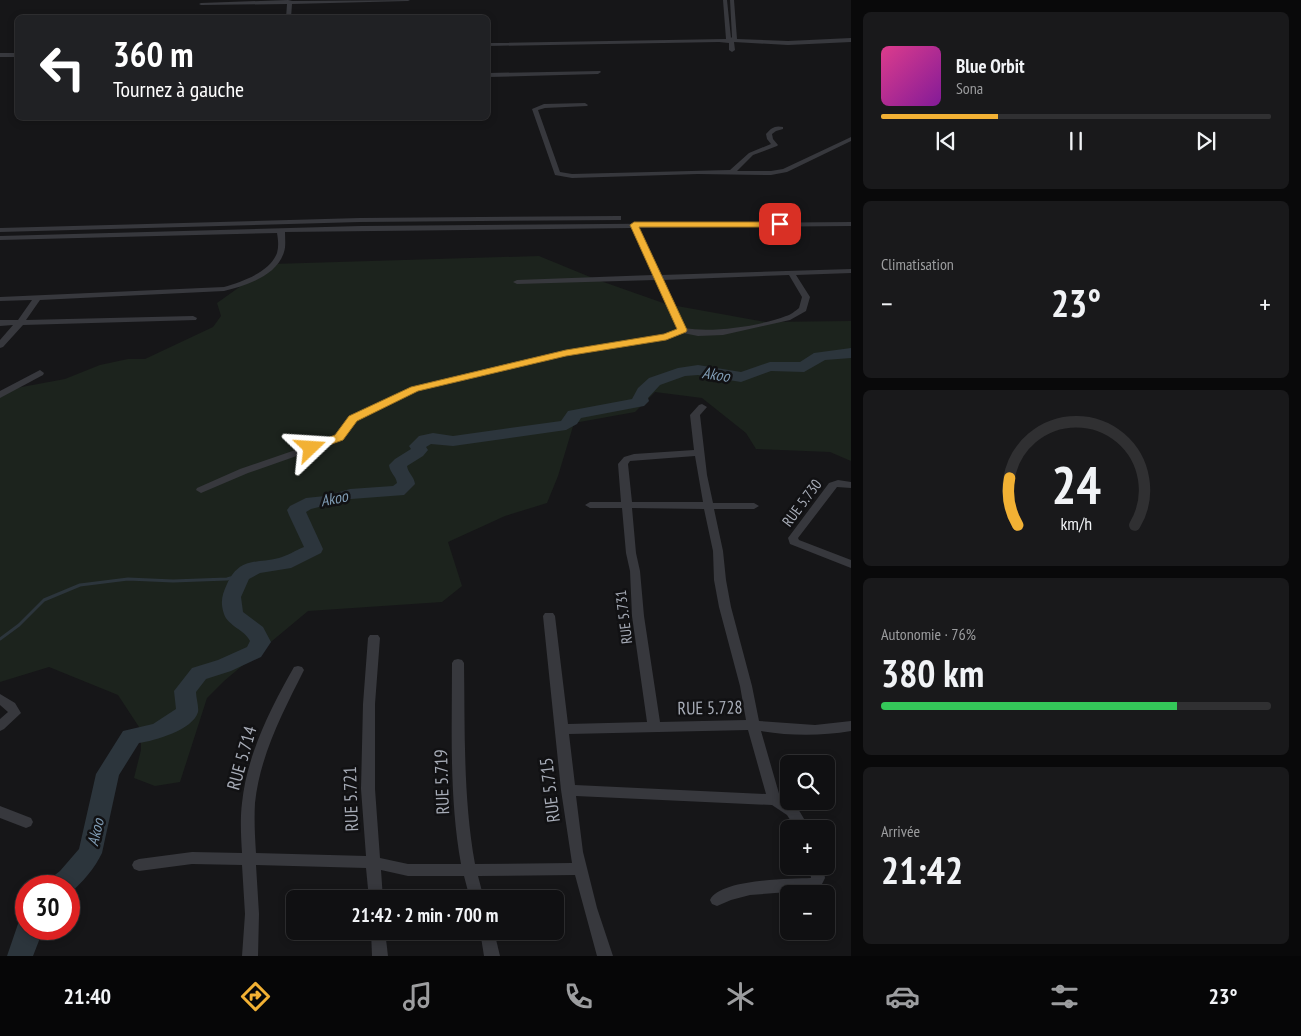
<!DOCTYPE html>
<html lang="fr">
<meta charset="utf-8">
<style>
body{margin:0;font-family:"PT Sans Narrow",sans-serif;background:#19191b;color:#f1f3f6;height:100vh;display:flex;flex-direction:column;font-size:19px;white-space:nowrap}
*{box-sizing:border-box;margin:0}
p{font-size:16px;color:#9c9d9f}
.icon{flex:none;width:28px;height:28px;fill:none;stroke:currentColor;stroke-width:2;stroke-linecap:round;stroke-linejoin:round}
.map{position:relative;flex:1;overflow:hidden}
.side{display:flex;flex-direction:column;gap:12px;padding:12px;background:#09090a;width:450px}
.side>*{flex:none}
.banner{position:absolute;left:15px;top:15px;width:475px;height:105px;border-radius:8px;box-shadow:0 2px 8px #0003,0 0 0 1px #303032;background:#202124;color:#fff;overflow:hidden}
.buttons{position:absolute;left:780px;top:755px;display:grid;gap:10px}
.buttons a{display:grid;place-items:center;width:55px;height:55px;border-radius:8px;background:#101012;box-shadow:0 2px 8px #0003,0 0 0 1px #303032;font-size:25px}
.speed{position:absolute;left:15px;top:875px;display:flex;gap:10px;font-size:25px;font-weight:700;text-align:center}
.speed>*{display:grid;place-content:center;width:65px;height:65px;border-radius:50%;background:#101012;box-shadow:0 2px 8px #0003,0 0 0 1px #303032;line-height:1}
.speed .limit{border:8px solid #d22;background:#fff;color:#111}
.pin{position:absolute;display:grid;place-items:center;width:42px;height:42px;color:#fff;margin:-21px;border-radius:10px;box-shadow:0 2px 8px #0006}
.me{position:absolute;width:55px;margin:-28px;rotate:70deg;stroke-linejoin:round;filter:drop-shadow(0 0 4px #0008)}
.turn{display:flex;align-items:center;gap:18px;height:105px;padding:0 15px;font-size:22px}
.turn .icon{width:65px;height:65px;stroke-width:2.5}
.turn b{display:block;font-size:35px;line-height:42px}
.big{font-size:38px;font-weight:700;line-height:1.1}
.side .card{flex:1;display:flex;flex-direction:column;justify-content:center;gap:8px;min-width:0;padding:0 18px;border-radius:8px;background:#19191b}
.side .dial{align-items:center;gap:0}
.dial svg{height:130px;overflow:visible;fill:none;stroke:#303032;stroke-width:7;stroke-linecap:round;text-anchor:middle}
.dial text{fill:#f1f3f6;stroke:none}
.song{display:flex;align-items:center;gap:15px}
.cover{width:60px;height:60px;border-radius:8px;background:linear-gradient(135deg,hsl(330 70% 55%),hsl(290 70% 35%))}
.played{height:5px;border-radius:2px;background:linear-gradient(90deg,#f2b134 30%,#303032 30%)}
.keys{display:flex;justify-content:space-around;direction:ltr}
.heat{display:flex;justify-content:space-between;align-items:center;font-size:28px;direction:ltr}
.charge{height:8px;border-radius:4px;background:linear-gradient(90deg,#34c759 76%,#303032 0)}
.trip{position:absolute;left:286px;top:890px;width:278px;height:50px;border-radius:8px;background:#101012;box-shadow:0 2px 8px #0003,0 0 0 1px #303032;font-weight:700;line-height:50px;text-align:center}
.dock{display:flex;height:80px;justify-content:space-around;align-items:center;background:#060607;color:#9c9d9f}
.dock .icon{width:35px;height:35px}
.dock .active{color:#f2b134}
.dock b{font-size:22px;color:#f1f3f6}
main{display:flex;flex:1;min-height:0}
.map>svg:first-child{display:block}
.green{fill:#1c231d}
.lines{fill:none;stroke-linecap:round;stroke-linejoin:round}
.stream{stroke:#2c353c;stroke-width:3}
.river{fill:#2c353c;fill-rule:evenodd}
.minor{fill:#37383d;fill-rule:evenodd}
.route{fill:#f2b134;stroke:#9d7322}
.labels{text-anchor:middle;stroke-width:5;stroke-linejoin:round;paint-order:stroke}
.street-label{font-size:15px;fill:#a8adb8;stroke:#111113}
.water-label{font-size:16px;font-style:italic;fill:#7f9bb3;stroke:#111113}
.near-street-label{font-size:18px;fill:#a8adb8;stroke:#111113}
</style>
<main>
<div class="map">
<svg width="851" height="956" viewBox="0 0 851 956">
<rect width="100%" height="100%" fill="#161618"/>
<polygon class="green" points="539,256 595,279 666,304 766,322 851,321 851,461 830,452 756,449 746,433 702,398 655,392 635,412 574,423 558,476 547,503 505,516 448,542 462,586 442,602 308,611 224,681 207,698 180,782 155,786 134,778 141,750 141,730 118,695 49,667 0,682 0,391 65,379 100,365 128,359 145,359 213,327 221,316 217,303 272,264"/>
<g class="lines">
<polyline class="stream" points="0,639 19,625 44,600 80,585 128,579 173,581 227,579 241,575"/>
<g class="river">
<path d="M851,348V358L825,360L804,372L771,371L741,382L698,375L685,376L660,385L648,398L649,401L644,406L581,418L577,424L566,430L453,446L431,444L426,447L428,450L423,456L407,466C408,473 414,476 415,484L404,495L351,499L311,509L306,512L323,549L321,553L291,568L260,573L249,579L241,597L243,612L263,627L271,642L261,657L231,671L206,679L196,692C196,698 199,707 198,712C193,730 154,741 139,743L119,775L102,853C95,868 82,883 69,894V886H48L51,878L60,871L79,849L96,774L123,731L153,724L176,709L174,691L192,668L218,660L247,647L250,641C245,630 228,626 224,614C220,602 222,595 227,584C240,557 254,564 279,558C287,556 296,550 304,547L289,515L287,510L290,506L306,498L325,496L350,489L393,486L397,483C396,476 390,473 389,465L395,459L411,449L409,446L419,436L433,433L453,436L561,421L568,411L632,399L638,388L649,378L678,368L698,365L741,372L770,362H800L814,353Z"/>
<polygon points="26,918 26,929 41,929 40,938 33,956 7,956 19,921"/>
</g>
<g class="minor">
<polygon points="288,0 292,1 410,0 408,1 292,4 291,18 286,18 287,4 201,5 199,4 201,3"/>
<polygon points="723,0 727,0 731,38 732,37 730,0 734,0 737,39 788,41 851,38 851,42 788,45 734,42 735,50 732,52 729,50 729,43 719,42 488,46 488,43 726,39"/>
<rect x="0" y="53" width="18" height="4"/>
<polygon points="600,71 601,72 598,74 488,77 488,73"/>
<path d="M585,103L588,105L587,106L545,108L538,110L560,172L572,174L730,170L749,153L771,144L767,139L766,134C771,128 775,125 783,127V129L776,131L772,134L773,139L778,145L777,146L753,155L737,171H771L783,169L849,138L851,137V141L787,172L771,175L698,174L572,178L555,175L532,109L544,104Z"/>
<polygon points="618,216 621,216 621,220 360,222 0,232 0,228 360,218"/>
<path d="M851,222V226L639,228L661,275L851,269V273L796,275L810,297L806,311L790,320L723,335L698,336L683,333L666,340L566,356L417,391L356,421L342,440L248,473L201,493L196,490L197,488L240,469L336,436L350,417L411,387L566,350L664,335L677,329L655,280L517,284L513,282L517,280L653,275L632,228L285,232C285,239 286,246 284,252C277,276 245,286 224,291L40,300L26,320L193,316L197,318L196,320L23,325L3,347L0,348V340L13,325L0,326V320H18L32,300L0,301V297L224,287C242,282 270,272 277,253C279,246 278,239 277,233L0,240V236L361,226ZM789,275L802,297L799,308C795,311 791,315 786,316C761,326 711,333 685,328L663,280Z"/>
<polygon points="40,370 44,373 43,375 0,398 0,391"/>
<path d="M702,404L707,407L700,415L707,475L713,503H754L759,506L754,509H714L723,551L726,580L731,607L752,686L759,721L815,725L851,721V731C821,736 791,736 761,731L780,797L797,807L810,829H796L787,815L772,805L576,796L583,852L597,908L613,956H597L575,875L478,876L484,899H470L464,876H408L381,870L383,899H369L366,868L256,865L259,914L258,956H242L245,914L242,865L192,864L139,871L134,869L132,865L134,861L139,859L192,852L242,853C241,836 240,819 242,803C247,755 270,709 294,667L298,666L302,667L304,670C283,712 260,755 255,803C254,820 255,837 256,853L366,856L361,789L363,704L368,638L370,635H378L380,638L375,704V789L380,858L408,864H461C449,797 452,730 452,663L454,660L458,659L462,660L464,663C465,730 463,797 475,864L572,863L561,790L543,616L545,613H553L555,616L568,724L647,722L632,616L630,571L626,553L622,508H590L585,505L590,502H621L618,464L624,457L634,454L694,450L690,415L699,405ZM695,456L703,502H632L628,464L630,461ZM632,508L704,509L713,551L714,580L719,607L740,686L746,720L660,722L644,616L640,571L636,553ZM748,730L766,794L575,785L569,734Z"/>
<polygon points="838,480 851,482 851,488 837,487 798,538 799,540 851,560 851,568 790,544 788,538 829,483"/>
<polygon points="0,694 15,703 21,713 4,729 0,731 0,719 8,712 0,705"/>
<polygon points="0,806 31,818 33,822 31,826 26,828 0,818"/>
<path d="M809,866H823L825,878L820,888L815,890L750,895L731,900L717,906L712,904L710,900C720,879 789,879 811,878Z"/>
<polygon points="371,931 385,931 388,956 372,956"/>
<polygon points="480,931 494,931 500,956 484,956"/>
</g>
</g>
<polygon class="route" points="634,222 780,222 784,224 780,227 639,227 687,330 686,332 666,340 566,356 418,391 357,421 343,440 315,450 307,450 305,448 307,446 335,435 349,416 411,387 566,350 664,334 677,329 630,225"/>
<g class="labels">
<g class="street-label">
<text transform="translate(802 503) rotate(-53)" y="5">RUE 5.730</text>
<text transform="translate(624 617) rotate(-97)" y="5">RUE 5.731</text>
</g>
<g class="water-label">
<text transform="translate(716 374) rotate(8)" y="6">Akoo</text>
<text transform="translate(334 498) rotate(-11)" y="6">Akoo</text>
<text transform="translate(95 832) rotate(-77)" y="6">Akoo</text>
</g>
<g class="near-street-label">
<text transform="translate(710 708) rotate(-1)" y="6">RUE 5.728</text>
<text transform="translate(242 758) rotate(-74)" y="6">RUE 5.714</text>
<text transform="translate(442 782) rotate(-92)" y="6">RUE 5.719</text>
<text transform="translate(550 790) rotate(-97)" y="6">RUE 5.715</text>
<text transform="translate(351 799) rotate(-92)" y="6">RUE 5.721</text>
</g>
</g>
</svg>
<div class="buttons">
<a><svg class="icon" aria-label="search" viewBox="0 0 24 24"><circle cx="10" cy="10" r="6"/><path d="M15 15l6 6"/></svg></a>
<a>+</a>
<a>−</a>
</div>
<div class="speed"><div class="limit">30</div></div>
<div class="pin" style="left:780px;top:224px;background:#d93025"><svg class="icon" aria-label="arrive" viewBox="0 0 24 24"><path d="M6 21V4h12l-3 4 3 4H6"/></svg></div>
<svg class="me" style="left:311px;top:448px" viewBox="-20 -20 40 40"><path d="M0-17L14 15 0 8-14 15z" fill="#f2b134" stroke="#fff" stroke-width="4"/></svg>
<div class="trip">21:42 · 2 min · 700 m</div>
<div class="banner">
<div class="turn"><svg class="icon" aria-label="left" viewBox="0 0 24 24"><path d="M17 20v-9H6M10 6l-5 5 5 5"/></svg><div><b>360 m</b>Tournez à gauche</div></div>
</div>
</div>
<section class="side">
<div class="card">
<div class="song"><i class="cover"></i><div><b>Blue Orbit</b><p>Sona</p></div></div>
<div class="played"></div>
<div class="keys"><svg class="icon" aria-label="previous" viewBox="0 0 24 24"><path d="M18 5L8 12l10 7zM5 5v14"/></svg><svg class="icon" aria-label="pause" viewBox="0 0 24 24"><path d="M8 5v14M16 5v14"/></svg><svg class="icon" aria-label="next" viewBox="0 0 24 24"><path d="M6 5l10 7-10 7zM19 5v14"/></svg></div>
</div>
<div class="card"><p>Climatisation</p>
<div class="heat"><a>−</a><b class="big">23°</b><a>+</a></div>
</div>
<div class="card dial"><svg viewBox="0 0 100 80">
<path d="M14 69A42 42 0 1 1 86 69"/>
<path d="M14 69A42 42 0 0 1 9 40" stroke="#f2b134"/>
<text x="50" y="56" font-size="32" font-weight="700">24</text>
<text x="50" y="72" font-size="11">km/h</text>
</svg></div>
<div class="card"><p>Autonomie · 76%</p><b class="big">380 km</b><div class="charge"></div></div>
<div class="card"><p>Arrivée</p><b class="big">21:42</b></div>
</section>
</main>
<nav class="dock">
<b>21:40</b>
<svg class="icon active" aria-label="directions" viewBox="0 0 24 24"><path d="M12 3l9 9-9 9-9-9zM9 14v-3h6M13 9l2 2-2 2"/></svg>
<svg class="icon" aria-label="music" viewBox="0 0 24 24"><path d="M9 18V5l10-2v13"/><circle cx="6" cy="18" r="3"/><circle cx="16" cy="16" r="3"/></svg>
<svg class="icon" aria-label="phone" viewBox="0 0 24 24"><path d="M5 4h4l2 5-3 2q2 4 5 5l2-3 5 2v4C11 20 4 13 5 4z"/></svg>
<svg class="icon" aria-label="climate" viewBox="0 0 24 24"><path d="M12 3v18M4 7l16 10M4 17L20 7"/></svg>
<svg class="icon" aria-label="car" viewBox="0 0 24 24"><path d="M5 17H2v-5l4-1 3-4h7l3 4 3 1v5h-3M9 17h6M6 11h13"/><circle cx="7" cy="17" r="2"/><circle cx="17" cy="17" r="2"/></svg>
<svg class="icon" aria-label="filters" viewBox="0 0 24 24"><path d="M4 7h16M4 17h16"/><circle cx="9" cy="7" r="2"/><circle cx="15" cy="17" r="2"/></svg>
<b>23°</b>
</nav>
